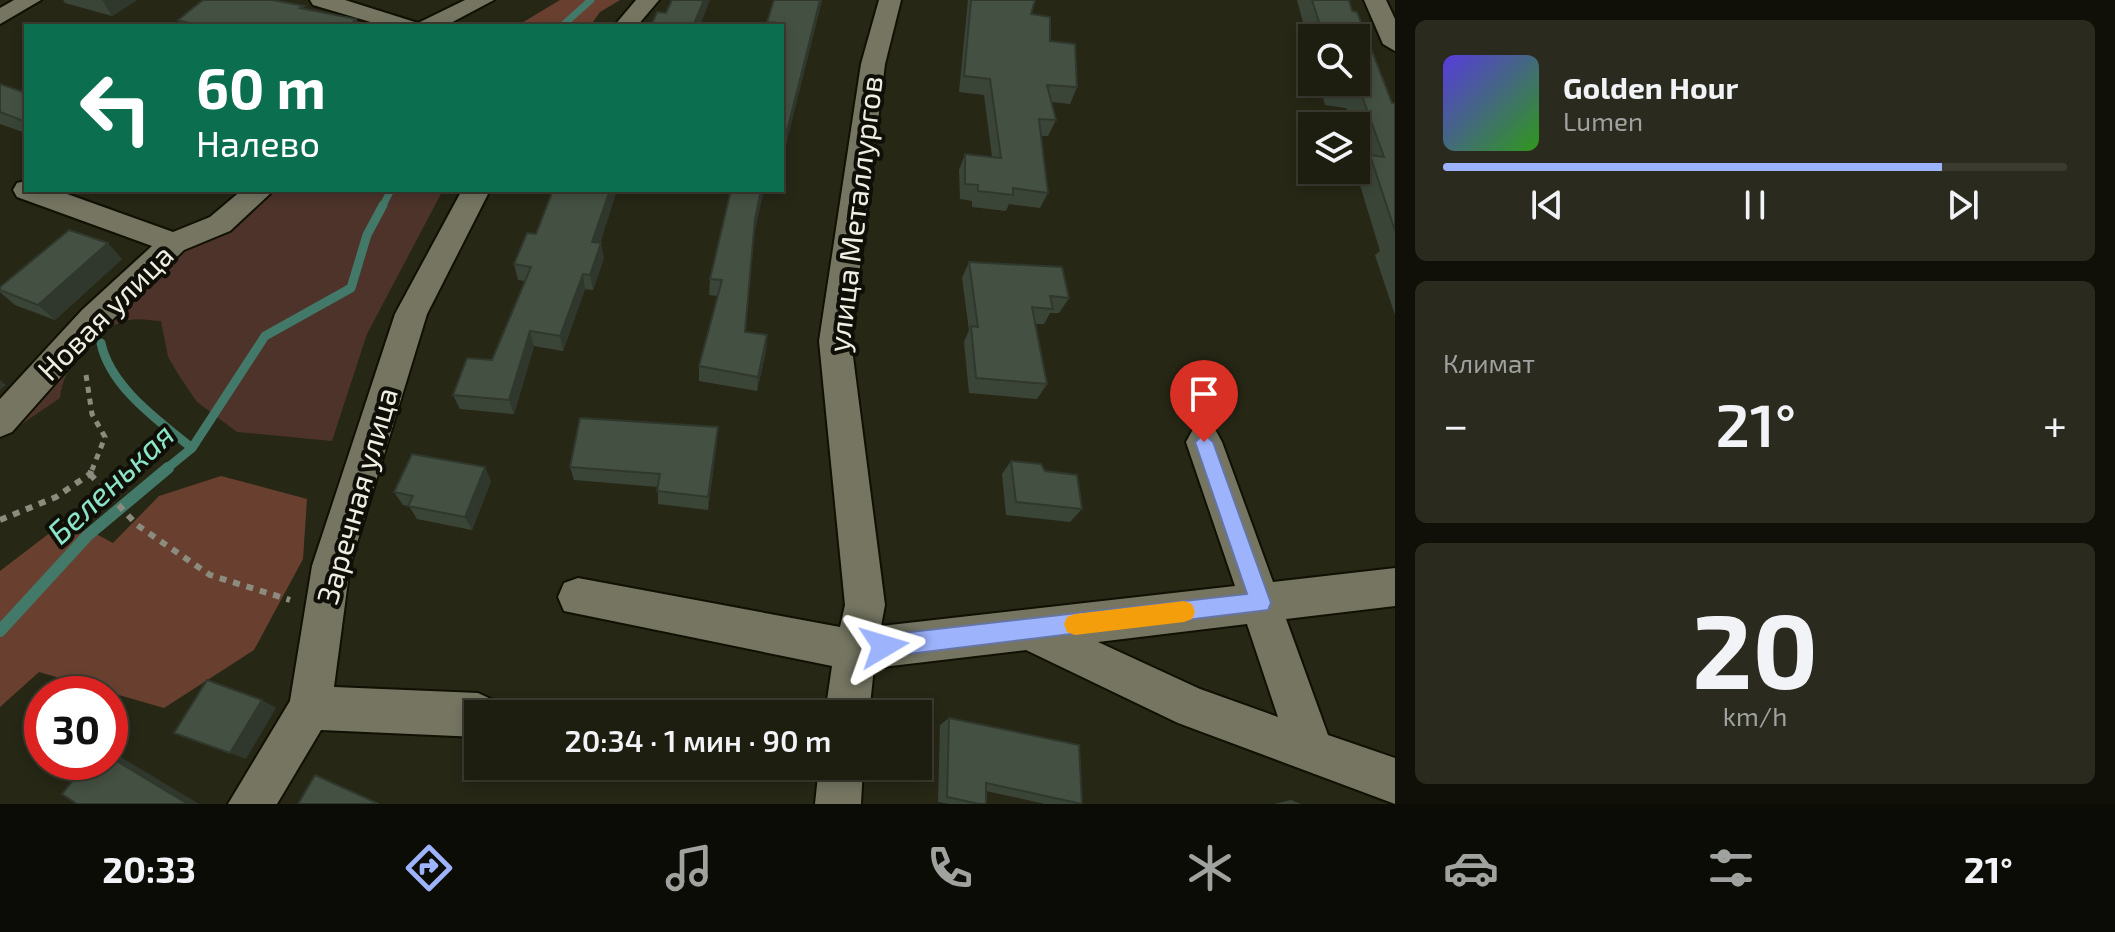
<!DOCTYPE html>
<html lang="ru">
<meta charset="utf-8">
<style>
body{margin:0;font-family:"Exo 2",sans-serif;background:#2a2a1e;color:#f1f3f6;height:100vh;display:flex;flex-direction:column;font-size:30px;white-space:nowrap}
*{box-sizing:border-box;margin:0}
p{font-size:26px;color:#a0a29f}
.icon{flex:none;width:44px;height:44px;fill:none;stroke:currentColor;stroke-width:2;stroke-linecap:round;stroke-linejoin:round}
.map{position:relative;flex:1;overflow:hidden}
.details{display:flex;flex-direction:column;gap:20px;padding:20px;background:#101009;width:720px}
.details>*{flex:none}
.hud{position:absolute;left:24px;top:24px;width:760px;height:168px;border-radius:0px;box-shadow:0 4px 12px #0003,0 0 0 2px #3b3b30;background:#0b6e4f;color:#fff;overflow:hidden}
.tools{position:absolute;left:1298px;top:24px;display:grid;gap:16px}
.tools a{display:grid;place-items:center;width:72px;height:72px;border-radius:0px;background:#1d1d10;box-shadow:0 4px 12px #0003,0 0 0 2px #3b3b30;font-size:40px}
.speed{position:absolute;left:24px;top:676px;display:flex;gap:16px;font-size:40px;font-weight:700;text-align:center}
.speed>*{display:grid;place-content:center;width:104px;height:104px;border-radius:50%;background:#1d1d10;box-shadow:0 4px 12px #0003,0 0 0 2px #3b3b30;line-height:1}
.speed .limit{border:12px solid #d22;background:#fff;color:#111}
.pin{position:absolute;display:grid;place-items:center;width:68px;height:68px;color:#fff;margin:-82px -34px;border-radius:50% 50% 50% 0;rotate:-45deg;box-shadow:0 0 8px #0007}
.pin .icon{rotate:45deg}
.me{position:absolute;width:88px;margin:-44px;rotate:83deg;stroke-linejoin:round;filter:drop-shadow(0 0 6px #0008)}
.turn{display:flex;align-items:center;gap:28px;height:168px;padding:0 40px;font-size:36px}
.turn .icon{width:104px;height:104px;stroke-width:2.5}
.turn b{display:block;font-size:56px;line-height:68px}
.big{font-size:60px;font-weight:600;line-height:1.1}
.details .widget{flex:1;display:flex;flex-direction:column;justify-content:center;gap:12px;min-width:0;padding:0 28px;border-radius:12px;background:#2a2a1e}
.details .dial{align-items:center;gap:0}
.dial b{font-size:104px;line-height:1}
.song{display:flex;align-items:center;gap:24px}
.cover{width:96px;height:96px;border-radius:12px;background:linear-gradient(135deg,hsl(250 70% 55%),hsl(110 70% 35%))}
.played{height:8px;border-radius:4px;background:linear-gradient(90deg,#9db4fd 80%,#3b3b30 80%)}
.keys{display:flex;justify-content:space-around;direction:ltr}
.heat{display:flex;justify-content:space-between;align-items:center;font-size:44px;direction:ltr}
.trip{position:absolute;left:464px;top:700px;width:468px;height:80px;border-radius:0px;background:#1d1d10;box-shadow:0 4px 12px #0003,0 0 0 2px #3b3b30;font-weight:600;line-height:80px;text-align:center}
.tabs{display:flex;height:128px;justify-content:space-around;align-items:center;background:#0c0c06;color:#a0a29f}
.tabs .icon{width:56px;height:56px}
.tabs .current{color:#9db4fd}
.tabs b{font-size:36px;color:#f1f3f6}
main{display:flex;flex:1;min-height:0}
.map>svg:first-child{display:block}
.green{fill:#4d332a}
.forest{fill:#694030}
.lines{fill:none;stroke-linecap:round;stroke-linejoin:round}
.stream-far2{stroke:#437969;stroke-width:7}
.stream-far1{stroke:#437969;stroke-width:9}
.stream{stroke:#437969;stroke-width:12}
.minor-casing{stroke:#101003;stroke-width:4}
.path-far1{stroke:#8c8c7e;stroke-width:5;stroke-dasharray:6 6;stroke-linecap:butt}
.path{stroke:#8c8c7e;stroke-width:6;stroke-dasharray:7 7;stroke-linecap:butt}
.minor{fill:#757562;fill-rule:evenodd}
.wall{fill:#3a4538}
.shaded-wall{fill:#30382e}
.building{fill:#445041;stroke:#30382e;stroke-width:2}
.route{fill:#9db4fd;stroke:#6675a4;stroke-width:2}
.slow{fill:#f59e0b}
.labels{text-anchor:middle;stroke-width:8;stroke-linejoin:round;paint-order:stroke}
.street-label{font-size:30px;fill:#eeeee3;stroke:#0f0f08}
.water-label{font-size:32px;font-style:italic;fill:#8ce4c9;stroke:#0f0f08}
</style>
<main>
<div class="map">
<svg width="1395" height="804" viewBox="0 0 1395 804">
<rect width="100%" height="100%" fill="#272716"/>
<path class="green" d="M276,190H443L367,334L332,441L237,432L197,402L180,377L168,357L161,321C151,321 139,318 129,320C95,328 63,365 60,398L10,432L12,419L180,253L227,228Z"/>
<g class="forest">
<polygon points="560,0 620,0 600,12 590,26 496,26 520,24"/>
<polygon points="221,476 307,499 303,559 254,650 164,708 39,672 0,707 0,571 68,519 113,543 159,496"/>
</g>
<g class="lines">
<g class="stream-far2">
<polyline points="562,26 591,0"/>
<polyline points="382,207 391,190"/>
</g>
<g class="stream-far1">
<path d="M101,343C110,387 159,421 192,448"/>
<polyline points="165,470 192,448 265,336 351,288 367,235 383,205"/>
</g>
<polyline class="stream" points="0,631 88,535 168,468"/>
<defs>
<g id="minor">
<polygon points="14,0 41,0 0,24 0,8"/>
<polygon points="310,0 345,0 418,23 465,0 494,0 445,26 384,26 313,5"/>
<polygon points="636,0 659,0 637,26 614,26"/>
<path d="M879,0H901L885,64L851,341L885,605L881,626L1235,586L1186,442L1192,431L1204,427L1216,431L1222,442L1273,582L1395,568V606L1286,619L1328,735L1395,758V804L1178,723L1026,650L874,668L869,714H825L832,666L564,611L558,597L564,583L578,578L840,627L845,605L819,341L861,64ZM1247,624L1278,717L1200,689L1098,642Z"/>
<polygon points="1364,0 1386,0 1395,19 1395,51 1383,44"/>
<polygon points="26,181 26,190 56,190 173,232 210,217 242,190 274,190 230,231 184,250 104,328 12,432 0,437 0,399 82,310 152,246 17,197 13,190 17,183"/>
<polygon points="462,190 490,190 427,314 350,566 334,687 478,693 493,700 499,714 478,714 478,737 321,730 277,804 228,804 290,701 312,566 395,314"/>
<polygon points="819,766 863,766 861,804 815,804"/>
</g>
</defs>
<use href="#minor" class="minor-casing"/>
<polyline class="path-far1" points="86,375 92,414 105,437 92,470"/>
<g class="path">
<polyline points="90,474 137,525 210,575 290,600"/>
<polyline points="0,520 56,497 90,474 92,468"/>
</g>
<use href="#minor" class="minor"/>
</g>
<g class="wall">
<polygon points="63,0 137,0 112,16 65,3"/>
<polygon points="822,0 784,152 782,152 782,26 767,26 767,22"/>
<polygon points="968,0 1035,0 1031,14 1050,41 1077,87 1070,104 1051,102 1056,120 1048,136 1041,136 1048,193 1040,208 1009,204 1006,211 972,207 972,201 960,199 959,170 965,154 992,157 984,95 959,92"/>
<polygon points="1297,0 1349,0 1352,11 1392,103 1395,103 1395,315 1375,255 1380,251 1356,172 1365,161 1356,136 1356,126 1352,126 1346,108 1325,105 1319,82 1356,82 1356,38 1312,38 1312,56"/>
<polygon points="305,9 356,19 359,26 182,26 178,20"/>
<polygon points="0,84 26,93 26,133 0,124"/>
<polygon points="553,190 617,190 600,243 604,258 593,290 585,289 563,351 534,346 514,414 460,409 453,395 492,360 525,281 518,280 514,264 536,234"/>
<polygon points="754,235 745,332 767,335 766,351 757,391 699,381 699,366 718,296 709,295 710,279"/>
<polygon points="122,259 55,320 15,305 0,292 0,287"/>
<polygon points="969,262 1069,298 1059,313 1050,313 1044,324 1035,324 1047,384 1037,399 969,393 964,342 969,330 962,278"/>
<polygon points="717,441 708,510 658,504 658,487 574,480 570,467"/>
<polygon points="1011,461 1045,471 1082,509 1070,522 1006,515 1002,474"/>
<polygon points="491,481 472,530 417,519 409,506 403,505 394,492"/>
<polygon points="949,718 1082,804 1045,804 986,791 986,804 949,804 938,802 940,725"/>
<polygon points="1291,800 1301,804 1274,804"/>
</g>
<g class="shaded-wall">
<polygon points="102,0 137,0 112,16"/>
<polygon points="704,0 710,0 700,26 693,26"/>
<polygon points="820,0 822,0 784,152 786,135"/>
<polygon points="356,19 359,26 349,26"/>
<polygon points="610,190 617,190 595,257 592,242"/>
<polygon points="761,190 764,190 754,235 755,219"/>
<polygon points="108,243 122,259 55,320 38,305"/>
<polygon points="601,243 604,258 593,290 590,275"/>
<polygon points="583,274 585,289 563,351 560,336"/>
<polygon points="530,331 534,346 514,414 509,400"/>
<polygon points="767,335 766,351 757,391 758,377"/>
<polygon points="0,380 6,385 0,390"/>
<polygon points="718,427 717,441 708,510 708,497"/>
<polygon points="485,467 491,481 472,530 465,517"/>
<polygon points="262,700 276,708 246,759 230,753"/>
<polygon points="110,754 119,756 199,804 188,804 110,757"/>
</g>
<g class="building">
<polygon points="203,0 272,0 304,6 300,8 356,19 349,26 200,26 178,20"/>
<polygon points="672,0 704,0 693,26 651,26 657,12 666,13"/>
<polygon points="774,0 820,0 786,135 782,135 782,26 777,26 778,23 767,22"/>
<polygon points="971,0 1035,0 1031,14 1050,17 1050,41 1075,44 1077,87 1047,85 1056,120 1039,119 1048,193 1013,188 1013,195 978,191 978,185 965,184 965,154 1001,158 990,79 964,76"/>
<polygon points="1312,0 1349,0 1352,11 1357,12 1392,103 1395,103 1395,231 1370,155 1384,157 1360,91 1338,88 1337,82 1356,82 1356,38 1324,38"/>
<polygon points="0,84 26,93 26,122 0,112"/>
<polygon points="553,190 610,190 592,242 601,243 590,275 583,274 560,336 530,331 509,400 453,395 467,358 492,360 531,267 514,264 527,233 536,234"/>
<polygon points="731,190 761,190 755,219 745,332 767,335 758,377 699,366 722,280 710,279"/>
<polygon points="69,230 108,243 38,305 0,290 0,287"/>
<polygon points="969,262 1062,267 1069,298 1050,296 1053,309 1032,307 1047,384 976,378 971,326 978,327"/>
<polygon points="580,418 718,427 708,497 657,491 660,474 570,467"/>
<polygon points="412,454 485,467 465,517 408,506 413,496 394,492"/>
<polygon points="1011,461 1041,464 1045,471 1077,475 1082,509 1016,502"/>
<polygon points="207,680 262,700 230,753 174,733"/>
<polygon points="949,718 1079,745 1082,804 986,783 986,804 979,804 947,797"/>
<polygon points="110,757 188,804 77,804 62,794 88,762 110,762"/>
<polygon points="315,775 379,804 298,804"/>
</g>
<polygon class="route" points="1204,434 1213,442 1271,603 1268,610 884,657 876,654 873,646 876,639 884,635 1247,594 1195,442"/>
<polygon class="slow" points="1184,601 1192,604 1195,612 1192,619 1184,622 1075,635 1067,632 1064,624 1067,617 1075,614"/>
<g class="labels">
<g class="street-label">
<text transform="translate(856 214) rotate(-83)" y="10">улица Металлургов</text>
<text transform="translate(106 313) rotate(-45)" y="10">Новая улица</text>
<text transform="translate(358 496) rotate(-74)" y="10">Заречная улица</text>
</g>
<g class="water-label">
<text transform="translate(111 484) rotate(-43)" y="11">Беленькая</text>
</g>
</g>
</svg>
<div class="tools">
<a><svg class="icon" aria-label="search" viewBox="0 0 24 24"><circle cx="10" cy="10" r="6"/><path d="M15 15l6 6"/></svg></a>
<a><svg class="icon" aria-label="layers" viewBox="0 0 24 24"><path d="M12 4l9 5-9 5-9-5zM3 14l9 5 9-5"/></svg></a>
</div>
<div class="speed"><div class="limit">30</div></div>
<div class="pin" style="left:1204px;top:442px;background:#d93025"><svg class="icon" aria-label="arrive" viewBox="0 0 24 24"><path d="M6 21V4h12l-3 4 3 4H6"/></svg></div>
<svg class="me" style="left:884px;top:646px" viewBox="-20 -20 40 40"><path d="M0-17L14 15 0 8-14 15z" fill="#9db4fd" stroke="#fff" stroke-width="4"/></svg>
<div class="trip">20:34 · 1 мин · 90 m</div>
<div class="hud">
<div class="turn"><svg class="icon" aria-label="left" viewBox="0 0 24 24"><path d="M17 20v-9H6M10 6l-5 5 5 5"/></svg><div><b>60 m</b>Налево</div></div>
</div>
</div>
<section class="details">
<div class="widget">
<div class="song"><i class="cover"></i><div><b>Golden Hour</b><p>Lumen</p></div></div>
<div class="played"></div>
<div class="keys"><svg class="icon" aria-label="previous" viewBox="0 0 24 24"><path d="M18 5L8 12l10 7zM5 5v14"/></svg><svg class="icon" aria-label="pause" viewBox="0 0 24 24"><path d="M8 5v14M16 5v14"/></svg><svg class="icon" aria-label="next" viewBox="0 0 24 24"><path d="M6 5l10 7-10 7zM19 5v14"/></svg></div>
</div>
<div class="widget"><p>Климат</p>
<div class="heat"><a>−</a><b class="big">21°</b><a>+</a></div>
</div>
<div class="widget dial"><b>20</b><p>km/h</p></div>
</section>
</main>
<nav class="tabs">
<b>20:33</b>
<svg class="icon current" aria-label="directions" viewBox="0 0 24 24"><path d="M12 3l9 9-9 9-9-9zM9 14v-3h6M13 9l2 2-2 2"/></svg>
<svg class="icon" aria-label="music" viewBox="0 0 24 24"><path d="M9 18V5l10-2v13"/><circle cx="6" cy="18" r="3"/><circle cx="16" cy="16" r="3"/></svg>
<svg class="icon" aria-label="phone" viewBox="0 0 24 24"><path d="M5 4h4l2 5-3 2q2 4 5 5l2-3 5 2v4C11 20 4 13 5 4z"/></svg>
<svg class="icon" aria-label="climate" viewBox="0 0 24 24"><path d="M12 3v18M4 7l16 10M4 17L20 7"/></svg>
<svg class="icon" aria-label="car" viewBox="0 0 24 24"><path d="M5 17H2v-5l4-1 3-4h7l3 4 3 1v5h-3M9 17h6M6 11h13"/><circle cx="7" cy="17" r="2"/><circle cx="17" cy="17" r="2"/></svg>
<svg class="icon" aria-label="filters" viewBox="0 0 24 24"><path d="M4 7h16M4 17h16"/><circle cx="9" cy="7" r="2"/><circle cx="15" cy="17" r="2"/></svg>
<b>21°</b>
</nav>
